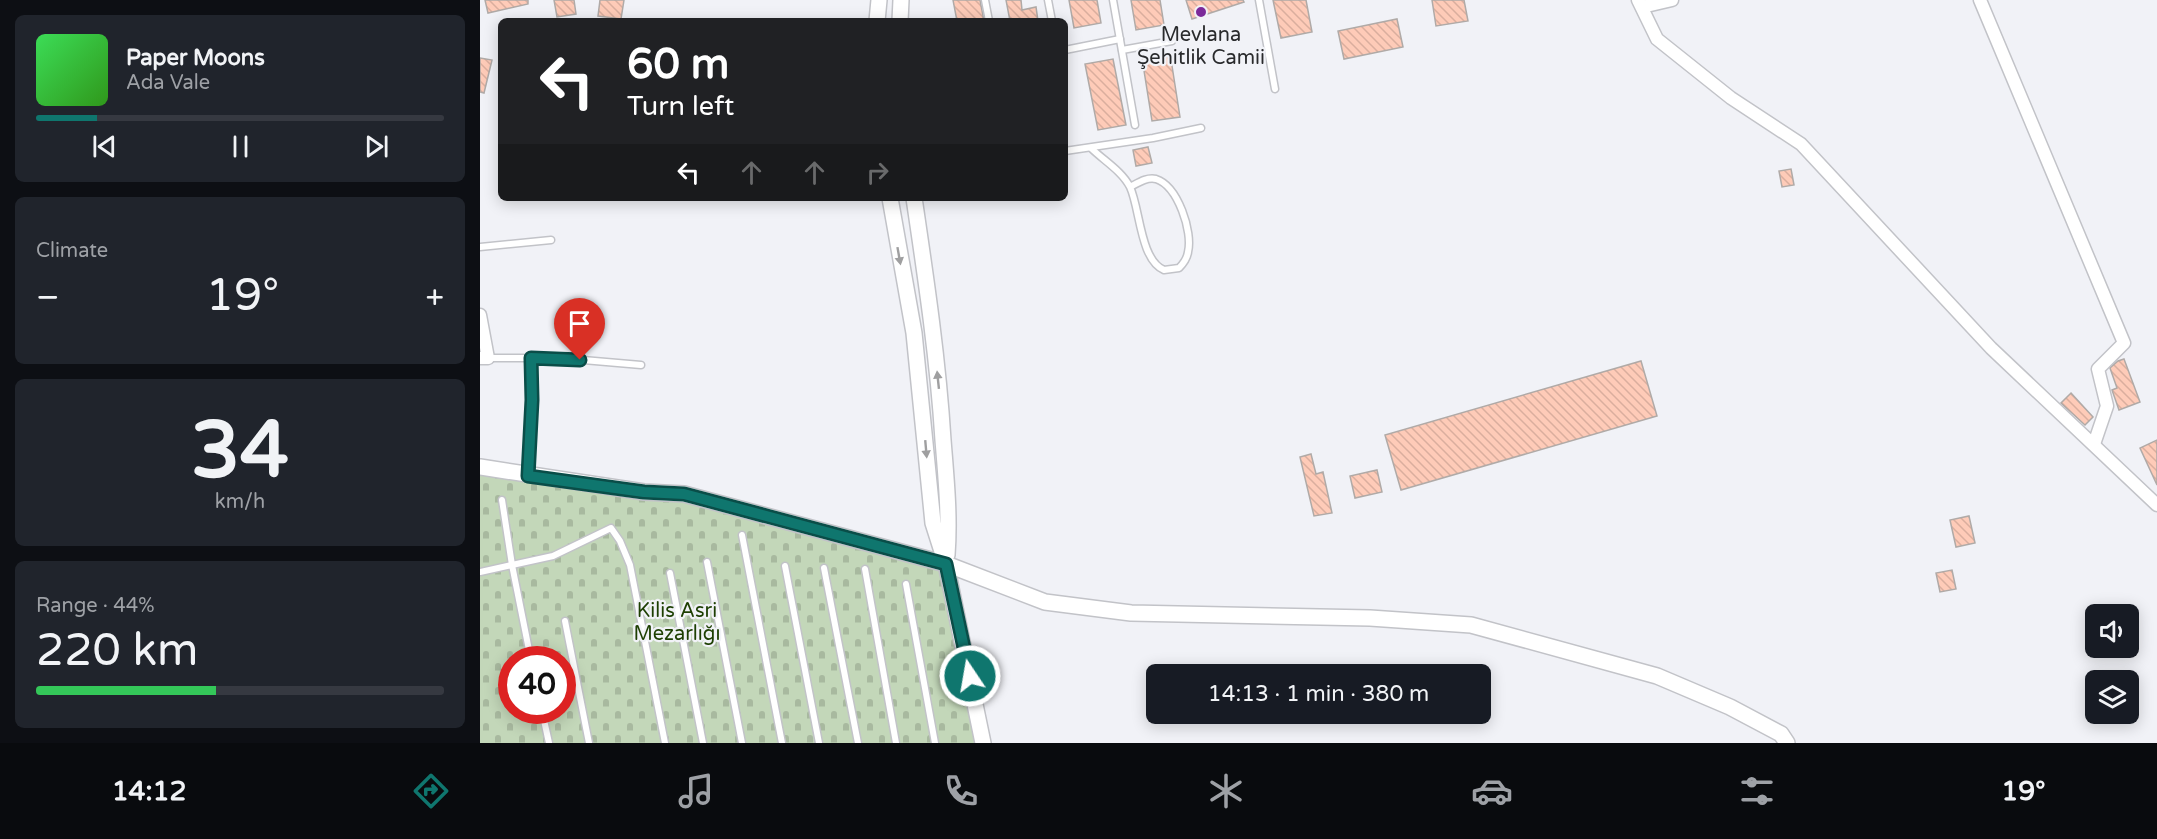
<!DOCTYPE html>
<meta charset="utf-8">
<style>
body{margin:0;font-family:"Varela Round",sans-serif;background:#20242c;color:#f1f3f6;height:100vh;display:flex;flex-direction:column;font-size:22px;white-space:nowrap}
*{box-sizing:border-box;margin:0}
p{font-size:20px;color:#9ea1a6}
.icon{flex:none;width:33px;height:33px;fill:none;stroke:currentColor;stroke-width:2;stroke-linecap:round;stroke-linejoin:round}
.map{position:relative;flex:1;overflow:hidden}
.side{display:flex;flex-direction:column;gap:15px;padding:15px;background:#0d0f14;width:480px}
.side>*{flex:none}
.guide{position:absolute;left:18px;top:18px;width:570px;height:183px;border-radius:9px;box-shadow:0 3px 15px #0003;background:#202124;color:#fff;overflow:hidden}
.buttons{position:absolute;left:1605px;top:604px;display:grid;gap:12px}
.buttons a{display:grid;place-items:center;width:54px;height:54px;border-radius:9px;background:#171b24;box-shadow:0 3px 15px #0003;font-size:30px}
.speed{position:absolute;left:18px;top:646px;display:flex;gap:12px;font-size:30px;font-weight:700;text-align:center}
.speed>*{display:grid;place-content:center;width:78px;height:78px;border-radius:50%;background:#171b24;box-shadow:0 3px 15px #0003;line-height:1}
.speed .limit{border:9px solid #d22;background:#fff;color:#111}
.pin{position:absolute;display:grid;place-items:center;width:51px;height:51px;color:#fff;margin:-62px -26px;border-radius:50% 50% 50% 0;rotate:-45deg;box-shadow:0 0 6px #0007}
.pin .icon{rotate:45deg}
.me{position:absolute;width:66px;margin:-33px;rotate:348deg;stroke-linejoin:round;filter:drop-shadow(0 0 4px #0008)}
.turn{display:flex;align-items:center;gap:21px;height:126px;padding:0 30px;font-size:27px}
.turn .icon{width:78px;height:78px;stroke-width:2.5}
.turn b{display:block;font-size:42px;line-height:51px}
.lanes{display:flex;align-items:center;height:57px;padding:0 30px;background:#0003;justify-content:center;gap:30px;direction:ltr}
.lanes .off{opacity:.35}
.big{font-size:45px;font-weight:600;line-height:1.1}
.side .widget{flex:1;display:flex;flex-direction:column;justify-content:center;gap:9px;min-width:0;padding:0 21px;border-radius:9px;background:#20242c}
.side .dial{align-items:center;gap:0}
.dial b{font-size:78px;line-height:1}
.song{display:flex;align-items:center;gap:18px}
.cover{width:72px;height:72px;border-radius:9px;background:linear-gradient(135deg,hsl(130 70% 55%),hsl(110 70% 35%))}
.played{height:6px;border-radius:3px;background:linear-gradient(90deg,#0f766e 15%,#363941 15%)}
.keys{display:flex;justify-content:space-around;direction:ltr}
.heat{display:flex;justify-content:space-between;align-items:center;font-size:33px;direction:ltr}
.charge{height:9px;border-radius:4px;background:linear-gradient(90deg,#34c759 44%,#363941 0)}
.trip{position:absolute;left:666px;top:664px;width:345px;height:60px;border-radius:9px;background:#171b24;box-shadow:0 3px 15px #0003;font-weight:600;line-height:60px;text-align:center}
.tab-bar{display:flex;height:96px;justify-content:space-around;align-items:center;background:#090b0e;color:#9ea1a6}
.tab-bar .icon{width:42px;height:42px}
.tab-bar .active{color:#0f766e}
.tab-bar b{font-size:27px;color:#f1f3f6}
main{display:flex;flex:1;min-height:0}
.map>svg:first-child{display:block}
.cemetery{fill:url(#cemetery-stones);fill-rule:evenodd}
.building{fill:url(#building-back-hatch);stroke:#b0aaa7;stroke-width:1.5}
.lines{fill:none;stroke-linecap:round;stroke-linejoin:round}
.service-casing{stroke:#c2c3c8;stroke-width:9}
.minor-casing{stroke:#c2c3c8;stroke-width:15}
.tertiary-casing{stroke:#c2c3c8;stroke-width:18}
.service{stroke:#fff;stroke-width:6}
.minor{stroke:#fff;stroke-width:12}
.tertiary{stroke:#fff;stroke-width:15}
.oneway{fill:#9f9fa0}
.route-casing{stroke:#0a4d48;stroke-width:15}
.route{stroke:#0f766e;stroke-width:10}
.poi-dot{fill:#7c2a9a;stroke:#f1f2f7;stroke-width:2}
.labels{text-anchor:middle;stroke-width:4.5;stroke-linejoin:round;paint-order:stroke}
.poi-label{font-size:20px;fill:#292a2c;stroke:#f1f2f7}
.park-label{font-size:20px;fill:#1d3f02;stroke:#f1f2f7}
</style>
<main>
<section class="side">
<div class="widget">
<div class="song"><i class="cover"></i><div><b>Paper Moons</b><p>Ada Vale</p></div></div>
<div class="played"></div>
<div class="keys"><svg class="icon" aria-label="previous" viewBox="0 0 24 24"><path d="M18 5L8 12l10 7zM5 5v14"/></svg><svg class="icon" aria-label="pause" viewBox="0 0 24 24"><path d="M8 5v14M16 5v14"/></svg><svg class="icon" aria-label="next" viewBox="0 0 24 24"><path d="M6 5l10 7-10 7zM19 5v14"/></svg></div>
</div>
<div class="widget"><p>Climate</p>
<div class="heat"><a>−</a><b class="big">19°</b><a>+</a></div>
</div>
<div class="widget dial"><b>34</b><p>km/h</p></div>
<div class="widget"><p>Range · 44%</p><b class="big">220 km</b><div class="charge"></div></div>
</section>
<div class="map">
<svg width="1677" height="743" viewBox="0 0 1677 743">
<defs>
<pattern id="cemetery-stones" width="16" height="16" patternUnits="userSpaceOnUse" patternTransform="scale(1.5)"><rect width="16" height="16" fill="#c3d7b9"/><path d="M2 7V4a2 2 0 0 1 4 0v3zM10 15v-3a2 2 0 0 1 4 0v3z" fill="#a8b99f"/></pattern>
<pattern id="building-back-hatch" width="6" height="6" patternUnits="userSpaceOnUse" patternTransform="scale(1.5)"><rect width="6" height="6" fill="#fecbb8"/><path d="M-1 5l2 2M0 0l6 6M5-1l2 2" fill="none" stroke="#daae9e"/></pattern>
</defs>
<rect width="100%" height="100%" fill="#f1f2f7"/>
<path class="cemetery" d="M0,470L209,501L475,575L508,743H0ZM32,660H82V711H32Z"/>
<g class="building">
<polygon points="5,0 48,0 48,4 8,13"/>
<polygon points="74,0 94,0 96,14 77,17"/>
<polygon points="120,0 144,0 141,19 118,16"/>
<polygon points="473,0 500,0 504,21 477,21"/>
<polygon points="526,0 541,0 542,10 556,7 558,21 530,21"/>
<polygon points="589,0 617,0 621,23 594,28"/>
<polygon points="651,0 680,0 684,25 656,30"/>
<polygon points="706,0 763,0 764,2 712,19"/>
<polygon points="793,0 826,0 832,32 801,38"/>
<polygon points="952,0 984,0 988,21 956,26"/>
<polygon points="917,19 923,47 864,59 858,31"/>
<polygon points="690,53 700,117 672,121 662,58"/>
<polygon points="0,58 12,60 4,93 0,92"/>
<polygon points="633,59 646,125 618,130 605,64"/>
<polygon points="668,147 672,163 656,166 653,150"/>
<polygon points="1311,169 1314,185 1302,187 1299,171"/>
<polygon points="1644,359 1660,402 1639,410 1632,390 1637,388 1630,368 1638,361"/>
<polygon points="1161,361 1177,416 921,490 905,435"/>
<polygon points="1591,393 1613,417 1605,425 1581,403"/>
<polygon points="1677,440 1677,485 1660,448"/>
<polygon points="831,454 836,474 843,472 852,513 834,516 820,457"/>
<polygon points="897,470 902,492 875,498 870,476"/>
<polygon points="1489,516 1495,543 1476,547 1470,520"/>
<polygon points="1472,570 1476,589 1460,592 1456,573"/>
</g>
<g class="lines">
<defs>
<g id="service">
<polyline points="505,0 509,21"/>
<polyline points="568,0 572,21"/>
<polyline points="633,0 655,125"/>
<polyline points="779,0 795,89"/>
<polyline points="585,50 640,39"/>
<polyline points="642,50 692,41"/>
<path d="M611,148C623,160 642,171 650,187C660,208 660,260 684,270L699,268C703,264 707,259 708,252C713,232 698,186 676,179C666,177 658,183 650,187"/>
<polyline points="585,151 673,138 721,128"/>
<polyline points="0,247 71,240"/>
<polyline points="8,358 80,358 161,365"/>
<polyline points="48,474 52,400 51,358"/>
<polyline points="22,500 32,565 51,660"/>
<polyline points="262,535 302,743"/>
<polyline points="227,562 262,743"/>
<polyline points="305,566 339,743"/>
<polyline points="344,568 378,743"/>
<polyline points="385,569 416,743"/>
<polyline points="0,572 73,556 131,528 140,541 150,565 185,743"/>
<polyline points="190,573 223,743"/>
<polyline points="426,584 455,743"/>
<polyline points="85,621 109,743"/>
<polyline points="62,711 69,743"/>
</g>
<g id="minor">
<polyline points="1158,0 1177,39 1251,98 1321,144 1511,348 1677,505"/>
<polyline points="1500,0 1644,343 1618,369 1627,406 1614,444"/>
<polyline points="1162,7 1192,0"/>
<polyline points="0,315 8,358 0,358"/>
</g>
<g id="tertiary">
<polyline points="397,21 399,0"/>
<polyline points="420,21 421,0"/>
<polyline points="410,198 434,333 453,523 466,564 503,743"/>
<path d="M434,198C446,279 458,359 463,440C466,478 470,516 467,555"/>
<polyline points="0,467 164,492 204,494 466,564 565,602 651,613 890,618 991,625 1177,676 1250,707 1301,734 1307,743"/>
</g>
</defs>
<use href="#service" class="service-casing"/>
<use href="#minor" class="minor-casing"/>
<use href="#tertiary" class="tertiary-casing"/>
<use href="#service" class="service"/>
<use href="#minor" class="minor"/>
<use href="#tertiary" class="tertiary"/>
</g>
<defs><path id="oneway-solid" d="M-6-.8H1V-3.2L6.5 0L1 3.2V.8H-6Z" transform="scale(1.5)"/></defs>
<g class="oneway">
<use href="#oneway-solid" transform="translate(419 256) rotate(80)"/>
<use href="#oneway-solid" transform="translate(458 380) rotate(-96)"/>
<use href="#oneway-solid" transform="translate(446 449) rotate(85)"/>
</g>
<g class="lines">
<defs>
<polyline id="route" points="100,360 51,358 52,400 48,476 164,492 204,494 466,564 490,676"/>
</defs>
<use href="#route" class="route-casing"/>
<use href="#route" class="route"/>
</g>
<circle class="poi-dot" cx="721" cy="12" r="6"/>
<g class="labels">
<g class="poi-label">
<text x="721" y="41">Mevlana<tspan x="721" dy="23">Şehitlik Camii</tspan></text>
</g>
<g class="park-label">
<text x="197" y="617">Kilis Asri<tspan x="197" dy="23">Mezarlığı</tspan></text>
</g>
</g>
</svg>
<div class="buttons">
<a><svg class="icon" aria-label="sound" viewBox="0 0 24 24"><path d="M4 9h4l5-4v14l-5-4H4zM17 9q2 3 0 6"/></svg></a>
<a><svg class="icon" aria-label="layers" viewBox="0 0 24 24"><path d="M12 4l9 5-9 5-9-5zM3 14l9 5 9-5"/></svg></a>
</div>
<div class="speed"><div class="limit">40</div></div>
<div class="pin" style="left:100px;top:360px;background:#d93025"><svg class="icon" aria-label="arrive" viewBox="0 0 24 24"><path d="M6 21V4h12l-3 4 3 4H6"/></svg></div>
<svg class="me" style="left:490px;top:676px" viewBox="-20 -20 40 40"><circle r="17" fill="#0f766e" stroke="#fff" stroke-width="3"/><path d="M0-11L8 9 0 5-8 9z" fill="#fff"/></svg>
<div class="trip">14:13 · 1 min · 380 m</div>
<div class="guide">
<div class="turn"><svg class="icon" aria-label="left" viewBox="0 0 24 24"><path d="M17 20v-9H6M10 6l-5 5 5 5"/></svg><div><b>60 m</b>Turn left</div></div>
<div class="lanes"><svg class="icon" aria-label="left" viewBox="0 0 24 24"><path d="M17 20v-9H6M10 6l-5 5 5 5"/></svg><svg class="icon off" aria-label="ahead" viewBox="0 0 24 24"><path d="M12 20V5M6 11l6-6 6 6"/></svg><svg class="icon off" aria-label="ahead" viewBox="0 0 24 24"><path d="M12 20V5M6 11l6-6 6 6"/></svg><svg class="icon off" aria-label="right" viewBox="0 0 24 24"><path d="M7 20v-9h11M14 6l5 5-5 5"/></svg></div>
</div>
</div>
</main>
<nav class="tab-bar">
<b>14:12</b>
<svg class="icon active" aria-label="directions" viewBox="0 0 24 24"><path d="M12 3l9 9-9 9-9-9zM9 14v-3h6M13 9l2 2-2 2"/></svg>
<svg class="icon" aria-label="music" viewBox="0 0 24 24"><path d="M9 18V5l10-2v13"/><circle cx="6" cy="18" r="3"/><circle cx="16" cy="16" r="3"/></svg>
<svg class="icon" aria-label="phone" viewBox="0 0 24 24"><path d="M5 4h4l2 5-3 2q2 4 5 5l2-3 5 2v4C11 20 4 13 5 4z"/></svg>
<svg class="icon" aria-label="climate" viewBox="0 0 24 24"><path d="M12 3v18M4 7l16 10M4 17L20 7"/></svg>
<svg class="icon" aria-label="car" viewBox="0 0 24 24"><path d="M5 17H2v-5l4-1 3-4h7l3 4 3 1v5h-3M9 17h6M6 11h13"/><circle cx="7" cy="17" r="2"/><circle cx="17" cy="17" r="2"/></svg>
<svg class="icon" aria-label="filters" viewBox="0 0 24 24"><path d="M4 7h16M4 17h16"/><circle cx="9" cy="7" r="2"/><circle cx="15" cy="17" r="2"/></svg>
<b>19°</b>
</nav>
